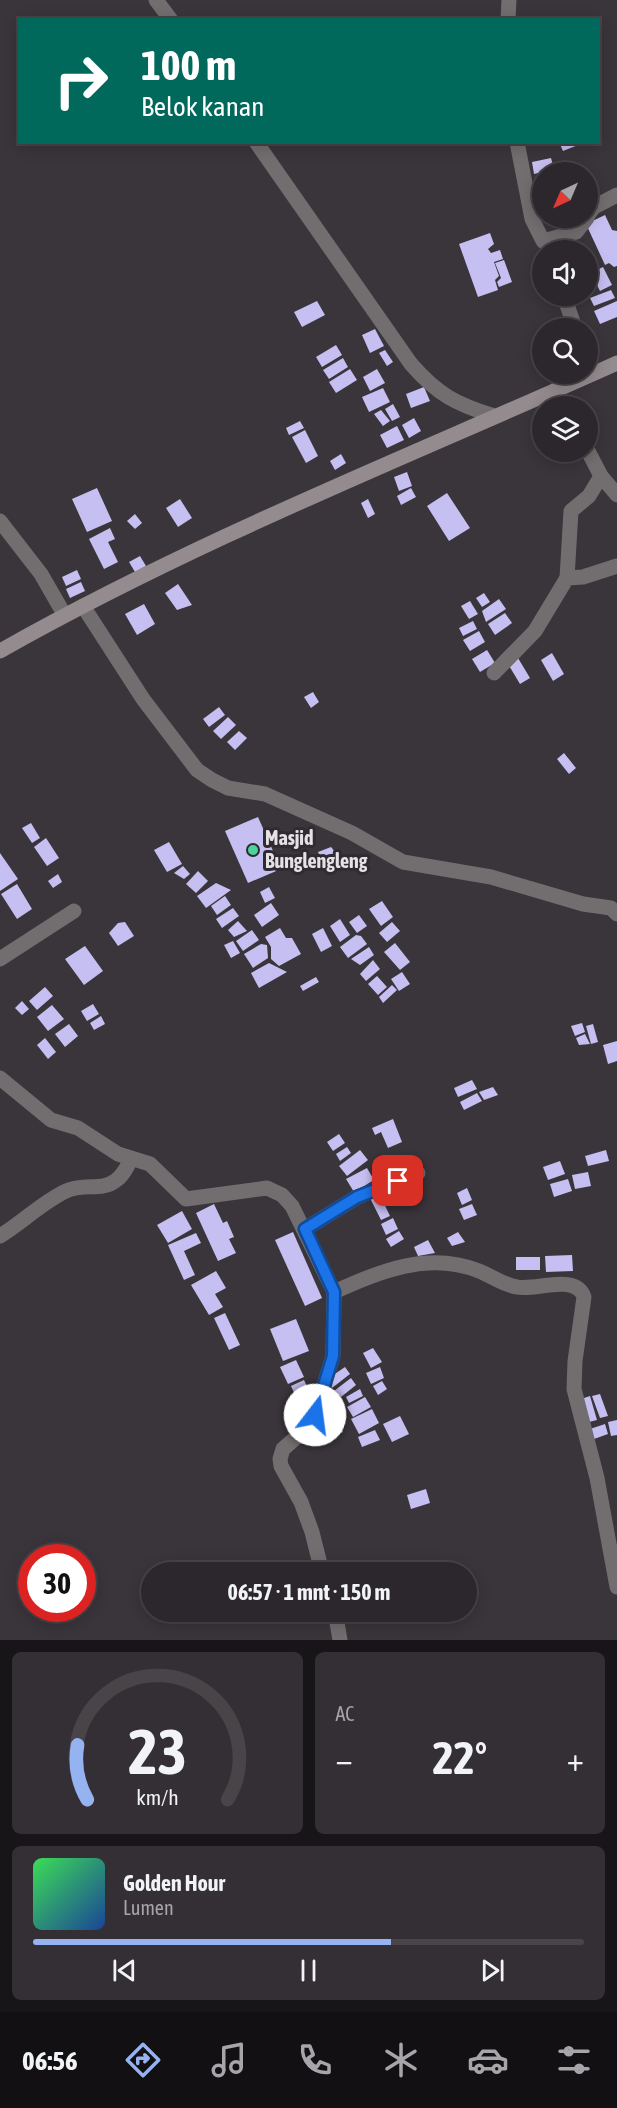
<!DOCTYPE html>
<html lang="id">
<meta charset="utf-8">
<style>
body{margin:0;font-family:"Asap Condensed",sans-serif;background:#342f34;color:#f1f3f6;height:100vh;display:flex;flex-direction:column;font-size:22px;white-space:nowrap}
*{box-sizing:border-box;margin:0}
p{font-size:20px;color:#a6a5a9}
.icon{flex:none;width:33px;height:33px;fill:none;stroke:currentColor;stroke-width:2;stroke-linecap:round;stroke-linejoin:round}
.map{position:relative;height:1640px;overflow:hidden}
.side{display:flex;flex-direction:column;gap:12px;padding:12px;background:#181518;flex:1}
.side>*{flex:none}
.top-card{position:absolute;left:18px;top:18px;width:582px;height:126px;border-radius:0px;box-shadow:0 3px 15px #0003,0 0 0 2px #484448;background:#00695c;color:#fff;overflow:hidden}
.needle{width:39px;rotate:224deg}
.tools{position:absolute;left:532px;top:162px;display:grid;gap:12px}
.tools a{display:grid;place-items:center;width:66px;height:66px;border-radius:50%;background:#2c272c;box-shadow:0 3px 15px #0003,0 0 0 2px #484448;font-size:30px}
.speed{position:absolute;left:18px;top:1544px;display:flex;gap:12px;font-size:30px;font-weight:700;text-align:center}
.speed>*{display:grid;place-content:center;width:78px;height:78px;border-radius:50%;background:#2c272c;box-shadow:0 3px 15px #0003,0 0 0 2px #484448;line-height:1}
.speed .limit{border:9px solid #d22;background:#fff;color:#111}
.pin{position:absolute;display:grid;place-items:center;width:51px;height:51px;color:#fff;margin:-26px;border-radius:12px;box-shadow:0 3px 9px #0006}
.me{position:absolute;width:66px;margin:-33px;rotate:15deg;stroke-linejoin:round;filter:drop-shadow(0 0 4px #0008)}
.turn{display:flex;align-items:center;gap:21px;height:126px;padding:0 24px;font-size:27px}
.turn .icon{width:78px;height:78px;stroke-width:2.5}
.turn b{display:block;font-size:42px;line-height:51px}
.big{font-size:45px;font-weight:700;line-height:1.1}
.side .card{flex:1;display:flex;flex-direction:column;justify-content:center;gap:9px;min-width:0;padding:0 21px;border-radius:9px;background:#342f34}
.side .dial{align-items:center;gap:0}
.dial svg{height:156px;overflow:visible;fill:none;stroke:#484448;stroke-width:7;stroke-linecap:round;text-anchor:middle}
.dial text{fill:#f1f3f6;stroke:none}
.song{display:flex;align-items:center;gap:18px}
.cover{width:72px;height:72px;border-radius:9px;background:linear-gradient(135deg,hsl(130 70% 55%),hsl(220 70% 35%))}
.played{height:6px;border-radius:3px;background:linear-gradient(90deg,#95b2f1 65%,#484448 65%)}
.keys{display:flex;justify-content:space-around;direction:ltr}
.heat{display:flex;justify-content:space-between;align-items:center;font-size:33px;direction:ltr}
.side .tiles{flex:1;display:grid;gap:12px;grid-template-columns:1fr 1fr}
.card:last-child{grid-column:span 2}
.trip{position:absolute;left:141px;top:1562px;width:336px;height:60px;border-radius:30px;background:#2c272c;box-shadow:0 3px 15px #0003,0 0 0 2px #484448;font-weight:700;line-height:60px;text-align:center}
.tab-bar{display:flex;height:96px;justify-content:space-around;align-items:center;background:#121012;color:#a6a5a9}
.tab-bar .icon{width:42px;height:42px}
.tab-bar .active{color:#95b2f1}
.tab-bar b{font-size:27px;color:#f1f3f6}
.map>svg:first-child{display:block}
.building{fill:#c6bff1}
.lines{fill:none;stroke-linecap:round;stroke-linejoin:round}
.street{stroke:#726d6f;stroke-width:15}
.secondary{stroke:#938b8e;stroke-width:15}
.route-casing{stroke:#114b97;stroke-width:15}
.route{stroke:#1a73e8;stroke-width:10}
.poi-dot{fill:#4ad49c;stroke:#302a31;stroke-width:2}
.labels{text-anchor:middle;stroke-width:6;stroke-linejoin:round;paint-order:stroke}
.poi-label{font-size:20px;font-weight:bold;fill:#e5e1e5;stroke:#302a31;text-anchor:start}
</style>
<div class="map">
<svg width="617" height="1640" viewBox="0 0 617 1640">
<rect width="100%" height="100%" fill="#3a343b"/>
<g class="building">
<polygon points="559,142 583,142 583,143 563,151"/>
<polygon points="551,158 554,169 534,174 532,162"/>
<polygon points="578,163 581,172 568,172 566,168"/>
<polygon points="605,215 612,230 617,231 617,266 614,267 609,263 605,265 586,224"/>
<polygon points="490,233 494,244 488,249 491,253 500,250 503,259 494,262 499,276 495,280 498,290 478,297 459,244"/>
<polygon points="504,260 512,282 499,287 497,282 501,278 495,263"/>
<polygon points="603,267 612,285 600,291 591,273"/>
<polygon points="611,290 615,298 594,306 590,298"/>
<polygon points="317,301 325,315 302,327 294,312"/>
<polygon points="617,301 617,317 600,324 594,311"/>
<polygon points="375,329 384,346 370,353 362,335"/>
<polygon points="336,345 342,355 322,367 316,357"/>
<polygon points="385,350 393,362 387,366 379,353"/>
<polygon points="343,358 348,367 329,379 323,370"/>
<polygon points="350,369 357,380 336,393 329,382"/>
<polygon points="377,369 385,383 370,391 363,377"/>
<polygon points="424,387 430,401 411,408 406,394"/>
<polygon points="383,388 390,402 369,412 362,397"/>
<polygon points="393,404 400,417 392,421 385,409"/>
<polygon points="381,410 390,421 383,426 374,414"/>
<polygon points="414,418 421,431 409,438 402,425"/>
<polygon points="300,421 304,428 289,435 286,428"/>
<polygon points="397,426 404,440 387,448 380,435"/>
<polygon points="305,430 318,456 306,463 292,437"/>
<polygon points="341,454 346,463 335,470 330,461"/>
<polygon points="407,472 412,486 399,491 394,477"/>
<polygon points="97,488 112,521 87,532 72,499"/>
<polygon points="411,488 416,497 401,505 397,496"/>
<polygon points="447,493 470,528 449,541 427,506"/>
<polygon points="180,499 192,518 178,527 166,508"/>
<polygon points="368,499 375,514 368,518 361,503"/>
<polygon points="135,514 142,523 135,529 127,521"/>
<polygon points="110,528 115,539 108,542 118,562 104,569 89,539"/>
<polygon points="140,556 146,566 135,572 129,562"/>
<polygon points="77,570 81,579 66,586 62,577"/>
<polygon points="81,582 85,591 70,598 66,589"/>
<polygon points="178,584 192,605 177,610 165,593"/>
<polygon points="484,593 490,602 482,607 476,598"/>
<polygon points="499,599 506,609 486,622 482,611"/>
<polygon points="470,601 478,614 469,619 461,606"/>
<polygon points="144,604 155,624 137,635 125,614"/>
<polygon points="505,613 512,623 495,635 488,624"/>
<polygon points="473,621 477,629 463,636 459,628"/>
<polygon points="479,631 485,642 470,651 463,640"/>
<polygon points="487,650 495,663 480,672 472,659"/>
<polygon points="552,653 564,674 553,681 541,660"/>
<polygon points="518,658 530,678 520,684 508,664"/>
<polygon points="313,692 319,702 311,708 304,697"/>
<polygon points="219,707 225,715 209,727 203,719"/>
<polygon points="228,717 236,725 221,739 213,731"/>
<polygon points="239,731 247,738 235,750 227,742"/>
<polygon points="564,753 576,768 569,774 557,759"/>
<polygon points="258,817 281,869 248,883 225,831"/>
<polygon points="31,823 40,838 32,843 22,828"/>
<polygon points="46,838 59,858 47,866 34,847"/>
<polygon points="169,842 182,864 167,872 154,850"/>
<polygon points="331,847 336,853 321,859 318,852"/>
<polygon points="0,853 18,879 0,891"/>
<polygon points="183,866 190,874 184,879 174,873"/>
<polygon points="198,871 208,881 196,893 186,884"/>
<polygon points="58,874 62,882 53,888 48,881"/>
<polygon points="216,883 231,890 206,908 197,896"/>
<polygon points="17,884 32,909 17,919 1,894"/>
<polygon points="269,887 275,898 265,903 260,892"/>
<polygon points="225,896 231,905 217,915 211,906"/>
<polygon points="382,901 393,917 381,926 369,909"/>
<polygon points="271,903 279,915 262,927 254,915"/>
<polygon points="233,908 239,916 222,928 216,919"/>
<polygon points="359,915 367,926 357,933 349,922"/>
<polygon points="340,919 350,935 340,942 330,926"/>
<polygon points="238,921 247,931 234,937 228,930"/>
<polygon points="125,922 134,936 118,946 109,933 118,923"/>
<polygon points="392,922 400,931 387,942 379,933"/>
<polygon points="280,928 286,938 292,938 301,954 279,966 271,959 271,947 265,937"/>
<polygon points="323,928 332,946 321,952 312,934"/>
<polygon points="252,930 259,940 243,951 236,941"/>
<polygon points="356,935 361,936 367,944 348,958 340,947"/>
<polygon points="233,941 240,953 231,958 224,945"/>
<polygon points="395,943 410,962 400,970 384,952"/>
<polygon points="261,944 267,945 268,958 253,968 244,954"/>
<polygon points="85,946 103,971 84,985 65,959"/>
<polygon points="369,947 374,955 360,965 351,959"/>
<polygon points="373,960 380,969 366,981 360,974"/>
<polygon points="269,963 287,972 259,988 251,973"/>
<polygon points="402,972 410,984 399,991 391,979"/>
<polygon points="377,976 387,987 378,995 368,984"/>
<polygon points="316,977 319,982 303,991 300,986"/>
<polygon points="392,985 397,990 383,1003 379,997"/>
<polygon points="45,987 53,996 37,1010 29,1001"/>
<polygon points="22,1001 29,1009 22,1015 15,1008"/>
<polygon points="93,1004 99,1014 87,1021 81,1011"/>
<polygon points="52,1005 64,1019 48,1031 37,1017"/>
<polygon points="101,1016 105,1024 94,1030 90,1023"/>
<polygon points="582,1023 585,1032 575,1036 571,1026"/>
<polygon points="69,1024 78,1036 65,1047 55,1034"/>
<polygon points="593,1024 598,1042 591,1044 586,1026"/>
<polygon points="585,1034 590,1044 579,1045 576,1038"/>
<polygon points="45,1038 56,1052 48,1059 37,1045"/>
<polygon points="617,1041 617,1061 608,1064 603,1045"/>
<polygon points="472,1080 477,1089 458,1097 454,1088"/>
<polygon points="493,1087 498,1095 484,1100 479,1092"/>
<polygon points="477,1093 482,1101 464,1110 460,1102"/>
<polygon points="393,1119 402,1142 388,1148 381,1132 375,1135 372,1128"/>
<polygon points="339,1134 345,1143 333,1151 327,1142"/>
<polygon points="347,1147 351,1153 340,1161 336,1154"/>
<polygon points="360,1150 368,1160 347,1176 339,1166"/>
<polygon points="606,1150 609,1161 588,1166 585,1156"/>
<polygon points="560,1161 565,1174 548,1180 543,1167"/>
<polygon points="367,1168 374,1180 354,1192 346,1179"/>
<polygon points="588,1172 591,1186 575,1189 572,1175"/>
<polygon points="568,1179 572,1191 554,1197 550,1184"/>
<polygon points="467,1188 472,1200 462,1205 457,1193"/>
<polygon points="379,1193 390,1216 381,1220 370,1198"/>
<polygon points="214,1204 223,1223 227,1221 234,1237 229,1239 236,1253 218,1261 196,1213"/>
<polygon points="472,1204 477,1215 464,1220 459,1209"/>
<polygon points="182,1211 192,1229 168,1243 157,1225"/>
<polygon points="393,1218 398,1229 386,1235 381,1224"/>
<polygon points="399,1231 404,1239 391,1247 386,1239"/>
<polygon points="293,1232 322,1298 305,1306 275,1240"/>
<polygon points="458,1232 465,1242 452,1246 447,1238"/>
<polygon points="196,1233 201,1243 184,1251 195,1275 184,1280 168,1245"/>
<polygon points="428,1240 435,1253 418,1256 414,1247"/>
<polygon points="572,1255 573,1271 546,1272 545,1256"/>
<rect x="516" y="1257" width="24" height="13"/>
<polygon points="216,1271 226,1288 215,1294 223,1307 209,1315 191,1285"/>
<polygon points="225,1313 240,1345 229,1350 214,1318"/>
<polygon points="296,1319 309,1351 283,1361 270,1329"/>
<polygon points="373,1348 382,1362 371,1368 363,1353"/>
<polygon points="296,1360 304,1377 288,1384 280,1367"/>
<polygon points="345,1367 350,1374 332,1388 326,1380"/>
<polygon points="380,1367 384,1378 371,1384 366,1373"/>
<polygon points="351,1378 356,1385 341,1397 334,1391"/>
<polygon points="304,1380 310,1393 297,1399 291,1386"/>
<polygon points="382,1381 387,1389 378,1395 373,1386"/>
<polygon points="360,1389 363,1396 349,1403 346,1397"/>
<polygon points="600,1394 608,1416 600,1418 592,1396"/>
<polygon points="590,1396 597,1420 589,1422 581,1399"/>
<polygon points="365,1397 371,1407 353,1417 347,1407"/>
<polygon points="334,1406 343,1432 311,1446 306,1434 317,1419 325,1415 323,1411"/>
<polygon points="372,1409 379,1423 359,1434 351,1419"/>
<polygon points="400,1416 409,1434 392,1442 383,1424"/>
<polygon points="617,1420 617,1435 611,1436 608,1422"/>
<polygon points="605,1424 608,1434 594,1439 590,1429"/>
<polygon points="375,1430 380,1440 362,1447 358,1437"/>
<polygon points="426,1489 430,1503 411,1509 407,1495"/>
</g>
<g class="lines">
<g class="street">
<polyline points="156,0 171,20"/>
<polyline points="508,20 509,0"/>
<path d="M256,142L411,364C438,395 456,404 494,416"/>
<polyline points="517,142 532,219 543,241 576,232 587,218"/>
<polyline points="588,215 594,207 617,195"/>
<polyline points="564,296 575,328"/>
<polyline points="555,390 564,406"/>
<polyline points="588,451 601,476 617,495"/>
<polyline points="0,521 41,574 64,614"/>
<polyline points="567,578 571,511 589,496 601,476"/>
<polyline points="83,606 143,699 197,770 212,780 228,788 265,794 352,833 403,862 491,877 583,904 611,908 617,914"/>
<polyline points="494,673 535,631 567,578 583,577 617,566"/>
<polyline points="0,959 74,911"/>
<polyline points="0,1078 51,1120 78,1128 118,1154 150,1164 186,1199 267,1188 282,1195 292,1206 334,1292 333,1356 315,1415 307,1428 283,1449 280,1459 281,1466 301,1502 312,1532 322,1572"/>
<polyline points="305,1229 357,1197 418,1173"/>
<path d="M0,1236C23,1222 41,1203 66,1191C83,1183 102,1191 115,1181C123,1176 127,1167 131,1159"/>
<path d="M334,1292C381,1271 428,1251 479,1271C492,1276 503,1285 517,1287C536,1291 576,1273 584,1297L575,1361L574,1389L597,1478L617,1587"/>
<polyline points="335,1611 340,1640"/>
</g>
<path class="secondary" d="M0,651C198,539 410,456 617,363"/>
</g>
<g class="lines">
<defs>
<polyline id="route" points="315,1415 333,1356 334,1292 305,1229 357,1197 398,1181"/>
</defs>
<use href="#route" class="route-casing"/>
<use href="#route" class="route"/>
</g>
<circle class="poi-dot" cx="253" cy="850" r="6"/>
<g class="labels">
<g class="poi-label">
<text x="265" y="845">Masjid<tspan x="265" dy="23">Bunglengleng</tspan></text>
</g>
</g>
</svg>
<div class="tools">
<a><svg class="needle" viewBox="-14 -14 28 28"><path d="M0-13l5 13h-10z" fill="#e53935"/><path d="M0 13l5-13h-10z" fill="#a6a5a9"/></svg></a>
<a><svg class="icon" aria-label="sound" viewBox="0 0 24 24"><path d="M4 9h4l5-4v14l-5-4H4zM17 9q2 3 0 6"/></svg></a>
<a><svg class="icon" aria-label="search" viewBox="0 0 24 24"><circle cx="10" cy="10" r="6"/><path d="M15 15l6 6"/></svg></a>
<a><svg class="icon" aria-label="layers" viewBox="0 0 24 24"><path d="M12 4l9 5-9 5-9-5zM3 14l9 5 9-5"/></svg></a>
</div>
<div class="speed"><div class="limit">30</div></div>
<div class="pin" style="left:398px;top:1181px;background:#d93025"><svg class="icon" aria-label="arrive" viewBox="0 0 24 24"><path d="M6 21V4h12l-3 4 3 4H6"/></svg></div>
<svg class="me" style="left:315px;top:1415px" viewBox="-20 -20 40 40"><circle r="19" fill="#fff"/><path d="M0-13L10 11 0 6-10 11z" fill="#1a73e8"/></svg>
<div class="trip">06:57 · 1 mnt · 150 m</div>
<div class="top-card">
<div class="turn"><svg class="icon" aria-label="right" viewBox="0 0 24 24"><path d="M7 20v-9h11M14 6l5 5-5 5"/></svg><div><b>100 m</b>Belok kanan</div></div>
</div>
</div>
<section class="side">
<div class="tiles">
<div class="card dial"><svg viewBox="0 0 100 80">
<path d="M14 69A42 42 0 1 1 86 69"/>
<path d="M14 69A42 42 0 0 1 9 41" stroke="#95b2f1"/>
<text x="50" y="56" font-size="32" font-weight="700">23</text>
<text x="50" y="72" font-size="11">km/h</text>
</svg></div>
<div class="card"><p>AC</p>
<div class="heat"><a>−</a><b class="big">22°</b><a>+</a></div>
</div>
<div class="card">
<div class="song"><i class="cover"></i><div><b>Golden Hour</b><p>Lumen</p></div></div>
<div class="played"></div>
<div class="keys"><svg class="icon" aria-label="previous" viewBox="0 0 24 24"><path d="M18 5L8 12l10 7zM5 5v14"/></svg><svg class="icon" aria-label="pause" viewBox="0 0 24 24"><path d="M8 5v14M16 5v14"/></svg><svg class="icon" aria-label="next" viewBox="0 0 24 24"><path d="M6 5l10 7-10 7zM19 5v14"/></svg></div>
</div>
</div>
</section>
<nav class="tab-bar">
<b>06:56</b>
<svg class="icon active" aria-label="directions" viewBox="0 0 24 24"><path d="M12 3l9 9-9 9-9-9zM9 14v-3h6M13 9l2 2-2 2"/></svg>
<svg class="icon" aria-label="music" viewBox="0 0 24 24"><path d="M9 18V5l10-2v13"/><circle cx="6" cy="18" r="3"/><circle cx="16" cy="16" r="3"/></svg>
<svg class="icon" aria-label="phone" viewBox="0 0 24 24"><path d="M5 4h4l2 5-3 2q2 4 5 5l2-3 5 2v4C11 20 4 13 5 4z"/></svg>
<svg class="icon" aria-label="climate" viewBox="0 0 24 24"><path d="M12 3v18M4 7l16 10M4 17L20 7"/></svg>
<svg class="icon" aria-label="car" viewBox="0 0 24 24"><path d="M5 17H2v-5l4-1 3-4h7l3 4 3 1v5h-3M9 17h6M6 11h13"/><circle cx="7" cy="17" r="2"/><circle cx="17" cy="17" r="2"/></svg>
<svg class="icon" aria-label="filters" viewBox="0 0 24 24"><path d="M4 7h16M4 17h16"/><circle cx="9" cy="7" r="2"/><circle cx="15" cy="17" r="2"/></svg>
</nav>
